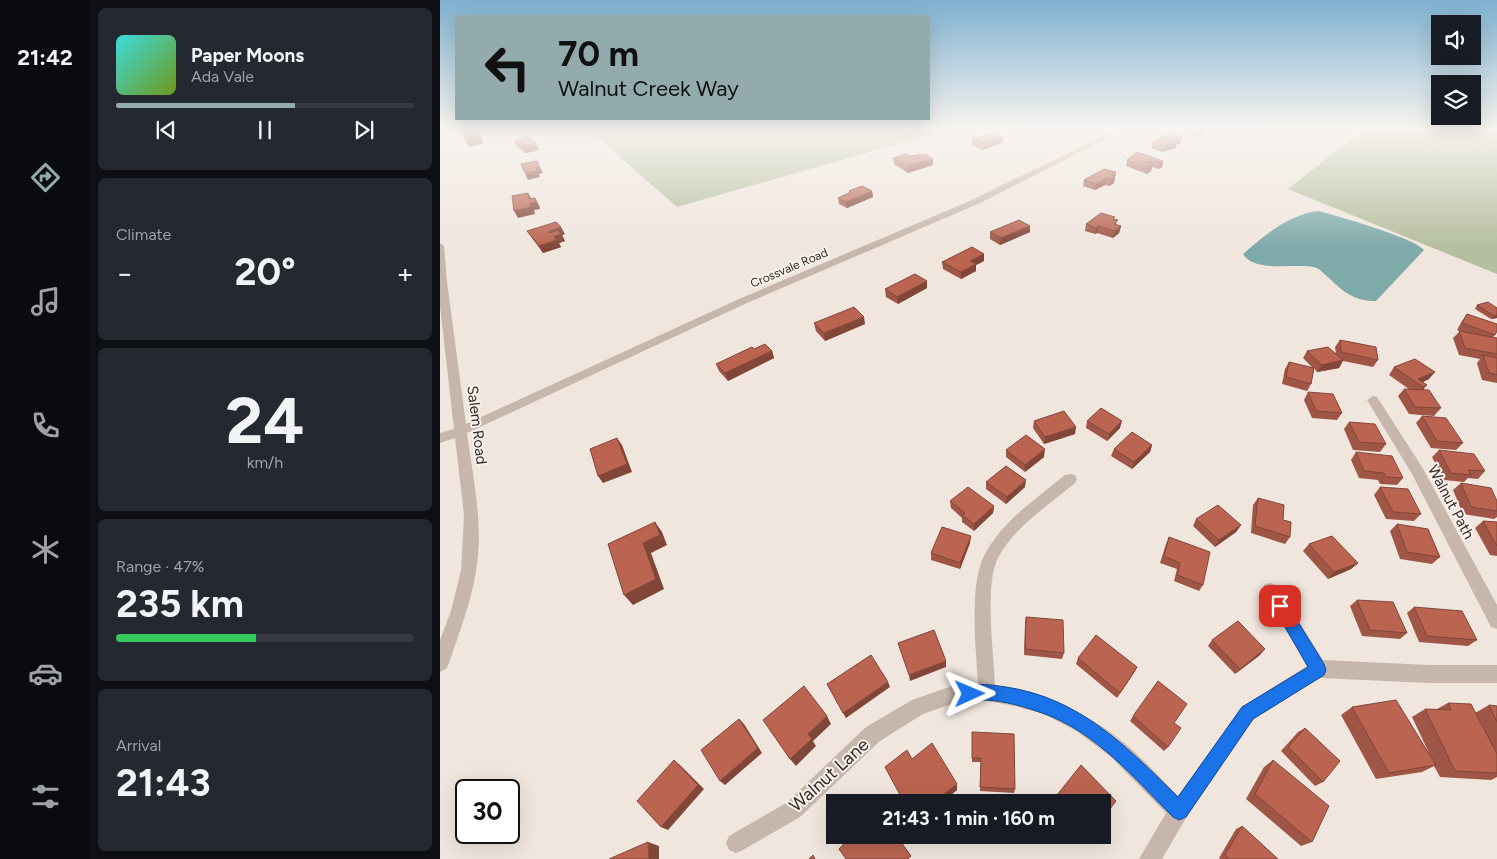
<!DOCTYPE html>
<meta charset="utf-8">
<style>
body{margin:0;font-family:Figtree,sans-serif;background:#242831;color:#f1f3f6;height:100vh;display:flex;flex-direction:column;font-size:19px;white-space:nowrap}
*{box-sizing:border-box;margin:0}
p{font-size:16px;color:#9ea1a6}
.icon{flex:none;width:28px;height:28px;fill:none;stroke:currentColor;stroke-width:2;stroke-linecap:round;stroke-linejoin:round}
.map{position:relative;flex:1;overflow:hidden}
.side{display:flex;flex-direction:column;gap:8px;padding:8px;background:#0d0f14;width:350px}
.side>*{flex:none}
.banner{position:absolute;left:15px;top:15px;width:475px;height:105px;border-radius:0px;box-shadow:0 5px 20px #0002;background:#94abad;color:#111;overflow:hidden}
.fabs{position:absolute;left:991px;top:15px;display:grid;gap:10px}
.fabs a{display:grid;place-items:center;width:50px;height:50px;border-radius:0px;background:#171b24;box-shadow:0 5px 20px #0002;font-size:25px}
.speed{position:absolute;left:15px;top:779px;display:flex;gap:10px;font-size:25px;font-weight:700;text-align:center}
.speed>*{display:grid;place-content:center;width:65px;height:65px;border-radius:50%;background:#171b24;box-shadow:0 5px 20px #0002;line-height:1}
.speed .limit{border:2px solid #111;border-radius:8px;background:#fff;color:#111}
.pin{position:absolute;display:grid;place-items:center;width:42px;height:42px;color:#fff;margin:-21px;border-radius:10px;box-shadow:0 2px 8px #0006}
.me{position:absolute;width:55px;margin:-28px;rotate:89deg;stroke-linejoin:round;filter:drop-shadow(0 0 4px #0008)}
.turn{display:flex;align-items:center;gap:18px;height:105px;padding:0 20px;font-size:22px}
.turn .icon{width:65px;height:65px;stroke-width:2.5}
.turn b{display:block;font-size:35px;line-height:42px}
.big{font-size:38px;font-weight:700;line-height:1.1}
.side .tile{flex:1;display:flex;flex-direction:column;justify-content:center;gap:8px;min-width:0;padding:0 18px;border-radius:8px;background:#242831}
.side .dial{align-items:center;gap:0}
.dial b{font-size:65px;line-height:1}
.song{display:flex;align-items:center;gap:15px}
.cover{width:60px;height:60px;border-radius:8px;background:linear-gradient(135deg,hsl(180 70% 55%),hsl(80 70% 35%))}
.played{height:5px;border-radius:2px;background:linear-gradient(90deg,#94abad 60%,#363941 60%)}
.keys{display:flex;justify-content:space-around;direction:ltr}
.heat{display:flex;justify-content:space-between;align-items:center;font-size:28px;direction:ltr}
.charge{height:8px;border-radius:4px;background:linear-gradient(90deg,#34c759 47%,#363941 0)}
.trip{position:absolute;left:386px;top:794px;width:285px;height:50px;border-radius:0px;background:#171b24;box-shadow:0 5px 20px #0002;font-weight:700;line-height:50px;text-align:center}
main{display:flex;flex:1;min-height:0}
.menu{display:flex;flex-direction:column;width:90px;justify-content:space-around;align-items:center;background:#090b0e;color:#9ea1a6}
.menu .icon{width:35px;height:35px}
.menu .active{color:#94abad}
.menu b{font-size:22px;color:#f1f3f6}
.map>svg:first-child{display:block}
.green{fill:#b5be9f}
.water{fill:#7faaaa}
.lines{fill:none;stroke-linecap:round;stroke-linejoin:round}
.minor{fill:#c7b6ab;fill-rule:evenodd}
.wall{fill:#a05646}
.shaded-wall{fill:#824639}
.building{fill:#ba6451;stroke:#824639}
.route{fill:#1a73e8;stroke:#114b97}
.labels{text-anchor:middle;stroke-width:4;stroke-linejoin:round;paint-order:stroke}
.far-street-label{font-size:12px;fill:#352c29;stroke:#f8f0ea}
.street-label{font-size:15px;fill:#352c29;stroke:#f8f0ea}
.near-street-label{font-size:18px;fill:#352c29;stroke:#f8f0ea}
</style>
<main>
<nav class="menu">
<b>21:42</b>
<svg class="icon active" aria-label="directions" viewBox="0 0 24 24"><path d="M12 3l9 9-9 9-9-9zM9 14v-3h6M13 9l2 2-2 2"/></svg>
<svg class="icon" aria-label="music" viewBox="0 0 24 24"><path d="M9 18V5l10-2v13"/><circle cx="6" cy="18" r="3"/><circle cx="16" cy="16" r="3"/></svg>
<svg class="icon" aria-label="phone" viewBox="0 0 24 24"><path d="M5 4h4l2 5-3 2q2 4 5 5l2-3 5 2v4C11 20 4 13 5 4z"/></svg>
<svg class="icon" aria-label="climate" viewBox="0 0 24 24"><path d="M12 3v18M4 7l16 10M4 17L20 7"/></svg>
<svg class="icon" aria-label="car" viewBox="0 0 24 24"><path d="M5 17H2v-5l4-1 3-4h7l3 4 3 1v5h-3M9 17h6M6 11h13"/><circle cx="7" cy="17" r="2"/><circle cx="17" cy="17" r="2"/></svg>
<svg class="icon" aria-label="filters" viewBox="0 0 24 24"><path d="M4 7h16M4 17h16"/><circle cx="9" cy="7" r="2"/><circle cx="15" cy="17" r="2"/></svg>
</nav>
<section class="side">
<div class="tile">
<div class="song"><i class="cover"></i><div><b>Paper Moons</b><p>Ada Vale</p></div></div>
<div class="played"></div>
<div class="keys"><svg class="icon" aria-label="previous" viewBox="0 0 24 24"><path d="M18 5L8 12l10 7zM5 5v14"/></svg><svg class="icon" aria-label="pause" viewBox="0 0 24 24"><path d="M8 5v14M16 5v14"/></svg><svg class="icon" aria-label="next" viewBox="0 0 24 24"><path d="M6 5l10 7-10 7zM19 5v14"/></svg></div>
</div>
<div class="tile"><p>Climate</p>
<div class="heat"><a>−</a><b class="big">20°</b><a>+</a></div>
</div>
<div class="tile dial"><b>24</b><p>km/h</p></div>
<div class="tile"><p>Range · 47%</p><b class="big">235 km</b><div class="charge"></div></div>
<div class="tile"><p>Arrival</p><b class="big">21:43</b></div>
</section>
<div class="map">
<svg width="1057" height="859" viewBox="0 0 1057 859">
<rect width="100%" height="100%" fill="#f0e6de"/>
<g class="green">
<polygon points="151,128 513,128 237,207 156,136"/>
<polygon points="923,128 1057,128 1057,274 848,189 914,137"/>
</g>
<path class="water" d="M879,211C897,216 975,238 984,250L936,301C916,302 903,292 889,278C885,275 881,270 877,268C858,262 815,274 803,254C825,235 849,214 879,211Z"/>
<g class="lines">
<g class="minor">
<polygon points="147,128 153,128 156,136 152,136"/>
<path d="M680,128H688L538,204L307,303L27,433C33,478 44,526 36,571C31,603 19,633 9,663L6,669L0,672V640L11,611L21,570L24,515L15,438L0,443V433L14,429L0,306V243L4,246L7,282L26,424L299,299L532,200Z"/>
<polygon points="933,396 937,397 982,467 1057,605 1057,629 1051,627 972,474 927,400"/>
<path d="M630,474L635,475L637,479L635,483C609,505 574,527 558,558C544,585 554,654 555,685C603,693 646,711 683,742C703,758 720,778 738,796L802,707L867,666L822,590L824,585L830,583L836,585L883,660L989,665H1057V683H989L880,678L814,719L746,818L722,859H699L726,813L670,756L636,731L604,714L575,706L547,701L512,704L483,714L440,741L360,817L303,850L296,853L289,850L286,843L289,836L346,803L426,727L472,700L512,686L538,684C536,649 528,582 546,552C564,520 597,498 625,475Z"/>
</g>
</g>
<g class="wall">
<polygon points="748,128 771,128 757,136 747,132"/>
<polygon points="563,136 563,142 543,150 532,145 532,139"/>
<polygon points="742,137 740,143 736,145 736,148 722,152 711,148 713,142"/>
<polygon points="74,141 96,143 99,150 86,153 77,147"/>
<polygon points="470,156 493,165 468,173 454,164 453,158"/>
<polygon points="687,160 723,161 722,167 719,169 712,167 711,171 707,174 686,166"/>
<polygon points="676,172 674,183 669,186 665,185 655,190 643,186 644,180"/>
<polygon points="409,191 432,191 433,197 407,208 399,204 398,198 409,193"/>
<polygon points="675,219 677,225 681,226 679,233 673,238 657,233 655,234 645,231 646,224"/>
<polygon points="590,226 590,232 560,245 550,239 550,232"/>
<polygon points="87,231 125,234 122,235 125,241 119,243 121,247 103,253 92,238"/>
<polygon points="544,261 536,265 536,271 521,279 503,269 502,262"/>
<polygon points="487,288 458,304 446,297 445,289"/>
<polygon points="1037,305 1057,308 1057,318 1051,319 1035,309"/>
<polygon points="1027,314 1055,335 1053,337 1057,338 1057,383 1042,380 1037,363 1040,359 1019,355 1013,338 1020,331 1017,330 1022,321"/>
<polygon points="374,323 425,324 385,341 376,331"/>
<polygon points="900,340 938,360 933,367 903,361 899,368 877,372 874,368 871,384 867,391 842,384 845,369 849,362 873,368 863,358 867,351 896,354 895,347"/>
<polygon points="314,349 332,351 334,358 288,381 279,371 276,364"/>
<polygon points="954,367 989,379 983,382 984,390 1001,408 994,416 969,414 958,396 964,389 969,389 949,375"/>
<polygon points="868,392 902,413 897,420 872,418 864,400"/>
<polygon points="982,416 1023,443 1016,450 991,448 976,423"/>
<polygon points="594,421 635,434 604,444 593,428"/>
<polygon points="647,421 680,428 667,441 646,428"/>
<polygon points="909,422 946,444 940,452 913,450 904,429"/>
<polygon points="712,445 710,452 692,469 671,456 674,449"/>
<polygon points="566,450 604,457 585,472 566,457"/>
<polygon points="999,450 1045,471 1038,479 1028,478 1024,482 1004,480 992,457"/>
<polygon points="916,452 963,478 957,485 940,484 938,480 919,478 911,460"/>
<polygon points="546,482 585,487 566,504 546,489"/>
<polygon points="1021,483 1057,501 1057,517 1054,519 1023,514 1013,490"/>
<polygon points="940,487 981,514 974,521 946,519 934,495"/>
<polygon points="818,498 843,520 850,537 845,544 811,533 813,505"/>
<polygon points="510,501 554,506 553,513 534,531 522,522 522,518 511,508"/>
<polygon points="756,519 801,525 796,532 775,547 753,526"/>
<polygon points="1043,521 1057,522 1057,556 1050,555 1035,528"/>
<polygon points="957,524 1000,557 992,564 960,559 950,531"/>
<polygon points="729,537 763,585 759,591 734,581 737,569 720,563 726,544"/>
<polygon points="530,543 520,569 491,560 491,553"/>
<polygon points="869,544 918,563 911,569 888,579 863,551"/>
<polygon points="917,600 967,633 960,639 922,636 910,606"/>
<polygon points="974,607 1037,640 1028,646 979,642 967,613"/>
<polygon points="586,617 624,653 622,659 584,655 585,623"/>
<polygon points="772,640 820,655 795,674 768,646"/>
<polygon points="638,658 697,667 677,698 636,664"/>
<polygon points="1008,703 1035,713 1049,705 1057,706 1057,777 1051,780 1000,777 994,766 982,772 936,779 901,715 912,707 989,753 972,717 985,709 995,710"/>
<polygon points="693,716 734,723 728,747 724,751 690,721"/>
<polygon points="865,728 883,782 875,786 841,751 858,732"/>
<polygon points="532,732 575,789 574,793 540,791 541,762 532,762"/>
<polygon points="472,759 517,784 517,790 502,802 464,802 445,767"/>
<polygon points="833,760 872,842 861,846 806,799 824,767"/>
<polygon points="617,795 662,802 618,802 615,799"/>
<polygon points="802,826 838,859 780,859 779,858 796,829"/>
</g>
<g class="shaded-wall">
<polygon points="23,128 37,128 38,132 26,134"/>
<polygon points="762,128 771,128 757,136 759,130"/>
<polygon points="38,130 41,136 43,144 29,147 25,140"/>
<polygon points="563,136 563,142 543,150 544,144"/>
<polygon points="742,137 740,143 736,145 736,148 722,152 724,146"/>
<polygon points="96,143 99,150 86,153 82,147"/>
<polygon points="493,159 493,165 468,173 467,166"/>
<polygon points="713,160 711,171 707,174 708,167 705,162"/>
<polygon points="97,161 103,173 99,174 100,177 88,180 85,173 96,167"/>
<polygon points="723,161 722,167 719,169 720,163"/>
<polygon points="676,172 674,183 669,186 671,175"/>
<polygon points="666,178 665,185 655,190 656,184"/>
<polygon points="432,191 433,197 407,208 406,202"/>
<polygon points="88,193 92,199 95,198 99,205 100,209 94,210 95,214 78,218 74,211 89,199"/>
<polygon points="590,226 590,232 560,245 561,238"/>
<polygon points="659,226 657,233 655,234 656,228"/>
<polygon points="681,226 679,233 673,238 675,231"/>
<polygon points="121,227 125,234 122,235 125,241 119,243 121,247 103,253 99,246 108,232"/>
<polygon points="544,254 544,261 536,265 536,271 521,279 521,272 530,261"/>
<polygon points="487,281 487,288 458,304 457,297"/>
<polygon points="1057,315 1057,318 1051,319 1054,316"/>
<polygon points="424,317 425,324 385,341 384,333"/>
<polygon points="332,351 334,358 288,381 285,373"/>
<polygon points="903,360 899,368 877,372 882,365"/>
<polygon points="995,372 989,379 978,384 978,379"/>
<polygon points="987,385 981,392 977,394 983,387"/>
<polygon points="682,421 680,428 667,441 669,434"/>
<polygon points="636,427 635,434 604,444 605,437"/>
<polygon points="177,438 182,445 192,472 163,483 158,476"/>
<polygon points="712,445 710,452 692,469 694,462"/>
<polygon points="605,449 604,457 585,472 585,465"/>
<polygon points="586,480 585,487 566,504 567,497"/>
<polygon points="554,506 553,513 534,531 534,524"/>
<polygon points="215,522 222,532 227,545 211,553 224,589 193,605 184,595 203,543"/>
<polygon points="801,525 796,532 775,547 779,540"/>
<polygon points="531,536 530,543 520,569 520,563"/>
<polygon points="918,563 911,569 888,579 894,572"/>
<polygon points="825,649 820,655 795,674 800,669"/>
<polygon points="506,661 506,667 470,681 469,675"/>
<polygon points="697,667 694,673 677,698 680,693"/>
<polygon points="448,682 450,687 406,718 403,713"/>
<polygon points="387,716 391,724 373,741 376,746 356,766 350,759 368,734"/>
<polygon points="299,719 304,724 322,753 285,785 280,781"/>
<polygon points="234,760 240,765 264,789 228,830 221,827"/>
<polygon points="517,784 517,790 502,802 494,802"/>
<polygon points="208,842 219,846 219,859 209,859"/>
</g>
<g class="building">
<polygon points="38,130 39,138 25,140 24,132"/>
<polygon points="555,133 563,136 544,144 532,139"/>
<polygon points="731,133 742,137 734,141 737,142 724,146 713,142"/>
<polygon points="87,137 96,143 82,147 74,141"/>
<polygon points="697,152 723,161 720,163 713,160 705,162 713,165 708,167 687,160"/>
<polygon points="466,154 470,156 485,154 493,159 467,166 453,158"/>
<polygon points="97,161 99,167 96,167 97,171 85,173 81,164"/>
<polygon points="664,169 676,172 671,175 675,177 670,179 666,178 656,184 644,180"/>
<polygon points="422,186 432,191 406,202 398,198 411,192 409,191"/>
<polygon points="88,193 89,199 95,198 96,202 90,203 91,207 74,211 72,196"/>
<polygon points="661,213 675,217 673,219 678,220 674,224 681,226 675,231 659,226 656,228 646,224"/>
<polygon points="579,220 590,226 561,238 550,232"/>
<polygon points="116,222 121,227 108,232 109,233 118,230 121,234 114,237 117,240 99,246 87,231"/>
<polygon points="532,247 544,254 530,261 536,264 521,272 502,262"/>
<polygon points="475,274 487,281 457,297 445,289"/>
<polygon points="1048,302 1057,308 1057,315 1054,316 1037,305"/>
<polygon points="414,307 424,317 384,333 374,323"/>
<polygon points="1027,314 1057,324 1057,331 1055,335 1022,323"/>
<polygon points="1019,331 1057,338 1057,354 1025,348"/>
<polygon points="900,340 936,347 938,360 901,352"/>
<polygon points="325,344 332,351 285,373 276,364 312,347 314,349"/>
<polygon points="888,347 903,360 882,365 867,351"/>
<polygon points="1043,355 1057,358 1057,375 1049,373"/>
<polygon points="975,359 995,372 978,379 987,385 983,387 954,367"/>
<polygon points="849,362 874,368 871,384 846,377"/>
<polygon points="964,389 989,390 1001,408 975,407"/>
<polygon points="868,392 893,394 902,413 876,411"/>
<polygon points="661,408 682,421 669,434 647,421"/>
<polygon points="624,411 636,427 605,437 594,421"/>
<polygon points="982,416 1006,418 1023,443 997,441"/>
<polygon points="909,422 935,424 946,444 919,442"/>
<polygon points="692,432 712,445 694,462 674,449"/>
<polygon points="586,435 605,449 585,465 566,450"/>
<polygon points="177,438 187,464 158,476 150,449"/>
<polygon points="999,450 1034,454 1045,471 1028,470 1031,475 1011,473"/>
<polygon points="916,452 952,456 963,478 946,477 944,473 924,471"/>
<polygon points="566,466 586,480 567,497 546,482"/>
<polygon points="1021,483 1051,488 1057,501 1057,511 1031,507"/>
<polygon points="528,487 554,506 534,524 522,515 525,513 510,501"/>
<polygon points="940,487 968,489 981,514 953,512"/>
<polygon points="818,498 844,505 843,520 851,522 850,537 815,526"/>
<polygon points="778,505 801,525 779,540 756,519"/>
<polygon points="1043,521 1057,522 1057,546"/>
<polygon points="215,522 220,535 203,543 216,579 184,595 168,544"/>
<polygon points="957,524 988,529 1000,557 967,552"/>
<polygon points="502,527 531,536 520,563 491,553"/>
<polygon points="892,536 918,563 894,572 869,544"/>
<polygon points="729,537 770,552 763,585 737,575 740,563 724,556"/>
<polygon points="917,600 953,602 967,633 930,630"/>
<polygon points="974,607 1022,611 1037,640 987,636"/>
<polygon points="586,617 623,620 624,653 585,649"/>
<polygon points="798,621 825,649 800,669 772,640"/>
<polygon points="494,630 506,661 469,675 458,643"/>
<polygon points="656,635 697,667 680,693 638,658"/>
<polygon points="431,655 448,682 403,713 387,684"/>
<polygon points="718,681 747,704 734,723 741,728 728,747 693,716"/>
<polygon points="364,686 387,716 368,734 372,739 350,759 323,720"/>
<polygon points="956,700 996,765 949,773 912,707"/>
<polygon points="1008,703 1031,704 1057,754 1057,773 1015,771 985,709 1011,710"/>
<polygon points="1049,705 1057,706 1057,722"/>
<polygon points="299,719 318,748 280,781 261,750"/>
<polygon points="865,728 900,761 883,782 848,747"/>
<polygon points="532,732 574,734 575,789 540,787 541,758 532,758"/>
<polygon points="492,743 517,784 494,802 464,802 445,767 467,750 472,759"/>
<polygon points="234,760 258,785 221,827 197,801"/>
<polygon points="833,760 889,806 872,842 815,794"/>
<polygon points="641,765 676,801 662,819 662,802 624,802 617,795"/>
<polygon points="802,826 838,859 789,859 785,855"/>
<polygon points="412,835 456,835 471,856 468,859 406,859 399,849"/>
<polygon points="208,842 209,859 169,859"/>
<polygon points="373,855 375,859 369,859"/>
</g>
<linearGradient id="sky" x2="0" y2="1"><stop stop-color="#7eb0cf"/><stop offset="0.52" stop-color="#f8f4f0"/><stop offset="1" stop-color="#f8f4f0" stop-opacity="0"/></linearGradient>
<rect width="1057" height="248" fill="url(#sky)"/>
<path class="route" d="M840,599L845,601L884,664L886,670L884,675L813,719L746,817L739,820L733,817C695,779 655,731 602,713C585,707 565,701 546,700C538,700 532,703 524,699L521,694L524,688C537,682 551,685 566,687C640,698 687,747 738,797L802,707L868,667L833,606L835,601Z"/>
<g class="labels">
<g class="far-street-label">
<text transform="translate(349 268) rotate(-23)" y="4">Crossvale Road</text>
</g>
<g class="street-label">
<text transform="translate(37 425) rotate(83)" y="5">Salem Road</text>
<text transform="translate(1011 502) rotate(62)" y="5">Walnut Path</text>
</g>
<g class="near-street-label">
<text transform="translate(389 775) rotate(-42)" y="6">Walnut Lane</text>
</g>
</g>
</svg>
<div class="fabs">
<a><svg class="icon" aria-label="sound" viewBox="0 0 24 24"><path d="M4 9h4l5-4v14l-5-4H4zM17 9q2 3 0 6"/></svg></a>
<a><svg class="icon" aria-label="layers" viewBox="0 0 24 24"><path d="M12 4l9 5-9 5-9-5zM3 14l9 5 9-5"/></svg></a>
</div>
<div class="speed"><div class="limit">30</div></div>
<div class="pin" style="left:840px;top:606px;background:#d93025"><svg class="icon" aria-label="arrive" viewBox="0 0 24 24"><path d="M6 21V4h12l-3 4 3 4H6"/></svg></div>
<svg class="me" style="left:530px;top:694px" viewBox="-20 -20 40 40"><path d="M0-17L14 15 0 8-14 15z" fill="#1a73e8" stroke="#fff" stroke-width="4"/></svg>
<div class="trip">21:43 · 1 min · 160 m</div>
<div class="banner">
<div class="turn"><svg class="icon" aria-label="left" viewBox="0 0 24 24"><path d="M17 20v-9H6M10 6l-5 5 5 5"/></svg><div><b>70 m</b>Walnut Creek Way</div></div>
</div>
</div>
</main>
